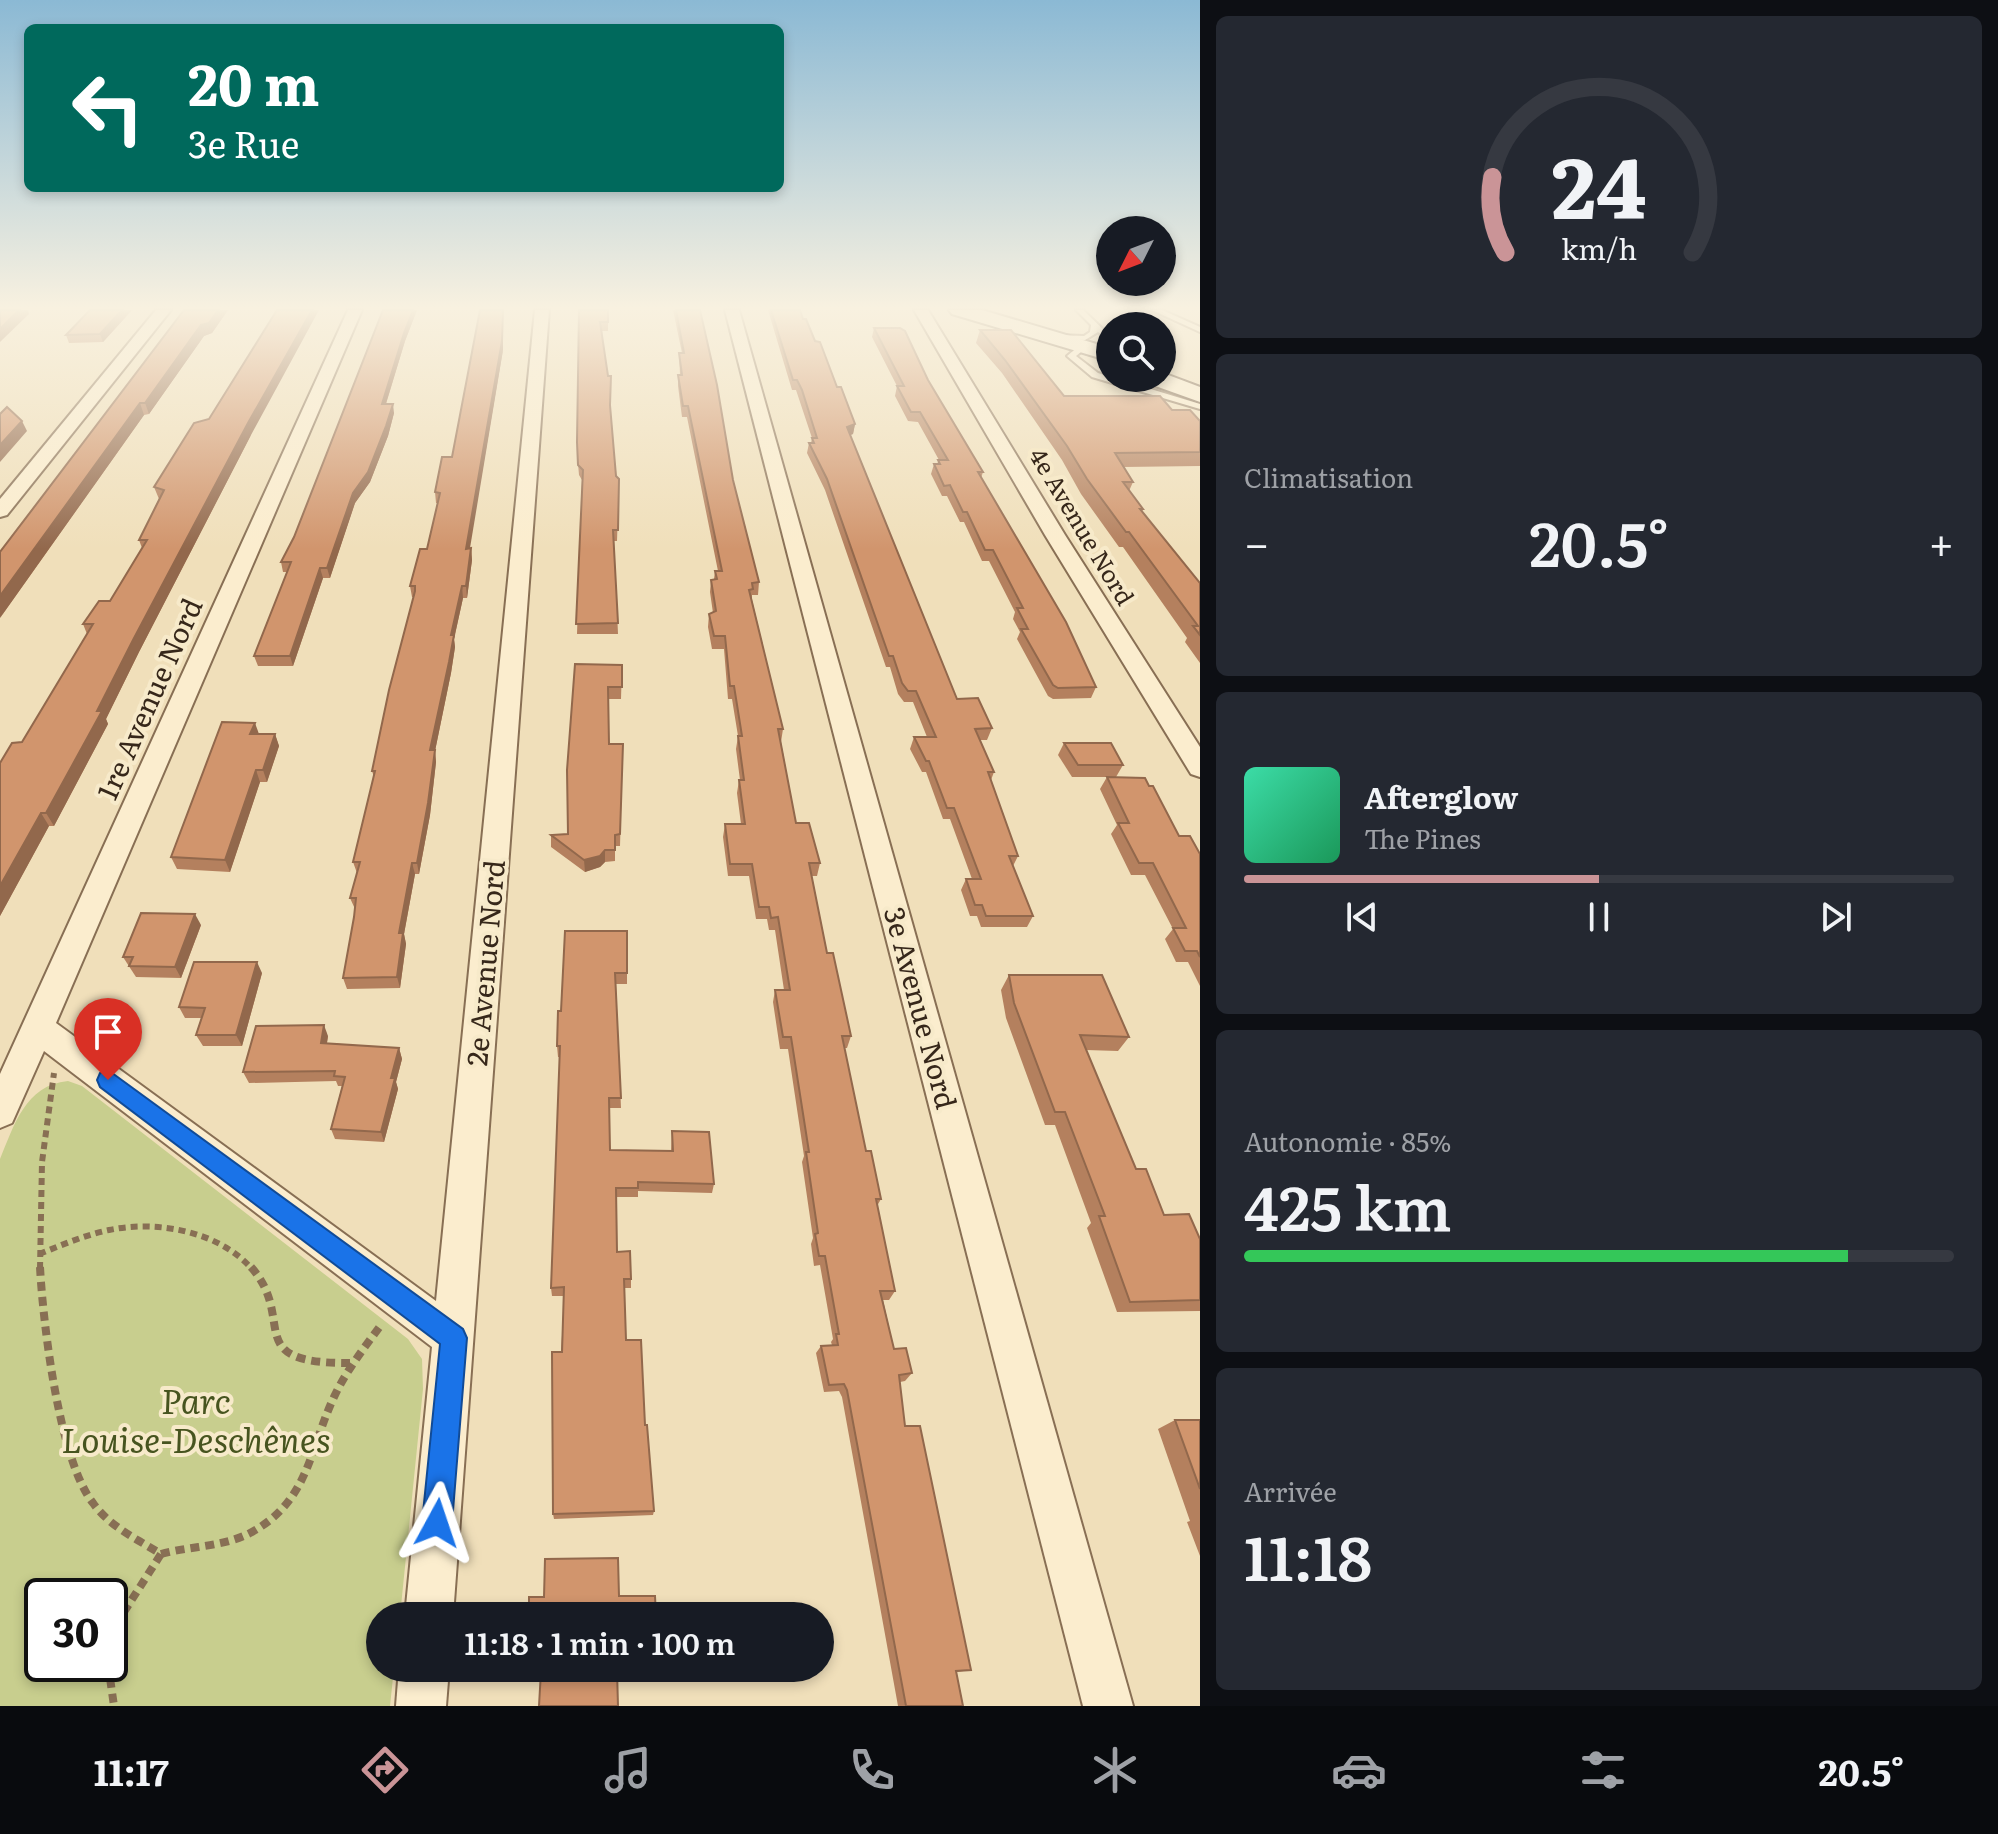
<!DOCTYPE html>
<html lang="fr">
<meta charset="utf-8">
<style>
body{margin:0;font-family:Literata,serif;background:#242831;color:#f1f3f6;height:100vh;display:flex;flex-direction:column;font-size:30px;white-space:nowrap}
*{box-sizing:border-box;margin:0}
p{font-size:26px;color:#9ea1a6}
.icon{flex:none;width:44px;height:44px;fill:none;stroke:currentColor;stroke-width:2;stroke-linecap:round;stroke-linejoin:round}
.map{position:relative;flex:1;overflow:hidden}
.sheet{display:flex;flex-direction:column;gap:16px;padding:16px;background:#0d0f14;width:798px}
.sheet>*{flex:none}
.banner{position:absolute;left:24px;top:24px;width:760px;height:168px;border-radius:12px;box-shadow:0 4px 12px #0003;background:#00695c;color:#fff;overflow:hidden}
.needle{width:52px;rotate:228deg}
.buttons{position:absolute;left:1096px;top:216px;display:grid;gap:16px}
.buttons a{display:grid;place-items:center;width:80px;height:80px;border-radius:50%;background:#171b24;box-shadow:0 4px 12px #0003;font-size:40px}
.speed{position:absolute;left:24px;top:1578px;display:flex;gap:16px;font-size:40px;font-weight:700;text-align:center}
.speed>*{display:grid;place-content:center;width:104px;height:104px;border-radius:50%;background:#171b24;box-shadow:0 4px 12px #0003;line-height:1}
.speed .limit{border:4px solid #111;border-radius:12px;background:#fff;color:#111}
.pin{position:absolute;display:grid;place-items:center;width:68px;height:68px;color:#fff;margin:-82px -34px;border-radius:50% 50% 50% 0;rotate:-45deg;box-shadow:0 0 8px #0007}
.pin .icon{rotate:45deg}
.me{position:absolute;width:88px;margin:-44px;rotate:5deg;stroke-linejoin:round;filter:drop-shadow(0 0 6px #0008)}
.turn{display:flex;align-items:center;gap:28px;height:168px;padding:0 32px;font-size:36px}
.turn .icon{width:104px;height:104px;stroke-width:2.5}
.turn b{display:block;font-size:56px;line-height:68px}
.big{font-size:60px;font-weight:600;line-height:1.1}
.sheet .tile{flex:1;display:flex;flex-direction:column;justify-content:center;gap:12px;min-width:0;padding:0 28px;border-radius:12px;background:#242831}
.sheet .dial{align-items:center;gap:0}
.dial svg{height:208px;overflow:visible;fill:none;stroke:#363941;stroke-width:7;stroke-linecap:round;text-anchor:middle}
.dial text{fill:#f1f3f6;stroke:none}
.song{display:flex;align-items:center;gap:24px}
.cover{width:96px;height:96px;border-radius:12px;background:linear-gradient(135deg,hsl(160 70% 55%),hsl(150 70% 35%))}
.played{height:8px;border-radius:4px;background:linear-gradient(90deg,#ca9497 50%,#363941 50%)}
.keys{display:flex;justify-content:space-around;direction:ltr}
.heat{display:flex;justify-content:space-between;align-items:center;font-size:44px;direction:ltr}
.charge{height:12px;border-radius:6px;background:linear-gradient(90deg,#34c759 85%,#363941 0)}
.trip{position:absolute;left:366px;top:1602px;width:468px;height:80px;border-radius:40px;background:#171b24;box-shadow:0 4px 12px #0003;font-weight:600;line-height:80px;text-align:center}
.tabs{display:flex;height:128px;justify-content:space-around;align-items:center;background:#090b0e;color:#9ea1a6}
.tabs .icon{width:56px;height:56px}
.tabs .selected{color:#ca9497}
.tabs b{font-size:36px;color:#f1f3f6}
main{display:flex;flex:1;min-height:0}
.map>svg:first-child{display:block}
.green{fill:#c8ce8e;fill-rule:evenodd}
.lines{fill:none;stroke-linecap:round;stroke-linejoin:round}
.service-casing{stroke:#886f54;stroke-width:4}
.minor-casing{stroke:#886f54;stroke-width:4}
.secondary-casing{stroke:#695037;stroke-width:4}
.path-far1{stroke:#886f54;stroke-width:6;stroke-dasharray:7 5;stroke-linecap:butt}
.path{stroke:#886f54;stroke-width:8;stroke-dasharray:9 6;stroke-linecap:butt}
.service{fill:#fbedce;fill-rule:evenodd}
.minor{fill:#fbedce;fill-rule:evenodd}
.secondary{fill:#fbedce;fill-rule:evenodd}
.wall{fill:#b4805e}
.shaded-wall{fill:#92684c}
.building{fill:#d1956d;stroke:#92684c;stroke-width:2}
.route{fill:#1a73e8;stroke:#114b97;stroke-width:2}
.labels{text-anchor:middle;stroke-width:8;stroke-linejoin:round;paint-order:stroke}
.far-street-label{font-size:24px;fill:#36271a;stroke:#f7eaca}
.street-label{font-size:28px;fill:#36271a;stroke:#f7eaca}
.near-park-label{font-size:34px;font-style:italic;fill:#47541f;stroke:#f7eaca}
</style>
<main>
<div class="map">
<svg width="1200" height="1706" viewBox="0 0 1200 1706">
<rect width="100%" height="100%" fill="#f0dfba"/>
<path class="green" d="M68,1081L82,1086L408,1339L422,1359L423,1389L400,1616H380V1668H394L390,1706H0V1159C14,1126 25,1085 68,1081ZM110,1596V1664H42V1596Z"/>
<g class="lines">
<defs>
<g id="service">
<polygon points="1076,310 1083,310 1110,336 1110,342 1098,332 1085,340 1056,339 1059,335 1084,336 1090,332 1091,325"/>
<polygon points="1152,310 1162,310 1200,327 1200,332"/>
<polygon points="1079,346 1086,348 1076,356 1098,373 1200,404 1200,409 1092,377 1067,356"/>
</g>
<g id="minor">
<polygon points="156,310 171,310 7,515 0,517 0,499"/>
<polygon points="348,310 362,310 56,1023 436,1301 535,310 549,310 453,1616 405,1616 432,1347 44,1051 12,1123 0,1128 0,1074"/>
<polygon points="725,310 739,310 1133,1706 1083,1706"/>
<polygon points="914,310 928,310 1065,535 1200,747 1200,777 1191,774 1045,535"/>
<polygon points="399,1668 449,1668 446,1706 396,1706"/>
</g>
<g id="secondary">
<polygon points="949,310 982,310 1110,348 1110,361 952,314"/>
<polygon points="1163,373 1200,387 1200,402 1147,383 1144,378 1162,378"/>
</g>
</defs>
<use href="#service" class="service-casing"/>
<use href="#minor" class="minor-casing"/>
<use href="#secondary" class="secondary-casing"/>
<g class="path-far1">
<path d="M39,1254C62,1245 85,1235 109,1230C157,1220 219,1231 252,1269"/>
<polyline points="40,1269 42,1162 54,1073"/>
</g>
<g class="path">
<path d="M40,1267C43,1323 59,1460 93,1503C110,1527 137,1539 161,1554L113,1629L110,1650"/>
<path d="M251,1267C298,1320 239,1364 350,1363"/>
<path d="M161,1554C190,1546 223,1547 250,1533C309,1502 309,1450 334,1397C346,1371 364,1348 381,1325"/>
<polyline points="108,1664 114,1706"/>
</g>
<use href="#service" class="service"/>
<use href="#minor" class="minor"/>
<use href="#secondary" class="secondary"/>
</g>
<g class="wall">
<polygon points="132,310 103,342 69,343 66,335"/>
<polygon points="184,310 228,310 212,333 204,336 149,414 144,415 0,618"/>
<polygon points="383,310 417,310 405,341 386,404 394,413 388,436 370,482 355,503 330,578 323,578 293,666 258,666 254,656 287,572 283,572 281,562 294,537"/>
<polygon points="579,310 608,310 608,331 602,331 616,476 619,479 617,541 614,541 618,634 577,634 582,480 579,475 577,452"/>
<polygon points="673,310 700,310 733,480 759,582 758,595 752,595 752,600 783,729 781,742 796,823 820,863 817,876 812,876 827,953 851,1036 847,1048 844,1048 866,1151 881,1199 877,1206 895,1291 889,1300 883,1300 894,1349 912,1373 905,1381 900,1382 905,1426 971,1670 956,1672 963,1706 898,1706 842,1397 839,1391 824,1392 816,1353 821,1346 832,1345 831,1342 833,1339 820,1265 814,1266 811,1244 813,1238 802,1162 804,1156 788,1049 780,1049 773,1002 775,990 784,990 775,930 769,930 767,919 756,919 749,876 728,876 723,837 725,824 741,824 737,793 739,780 740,780 736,749 738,736 732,699 728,699 724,649 712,649 708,627 709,614 713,613 710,592 711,580 714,579 715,571 718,571 687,417 682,417 678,386 678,375 680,375 679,353 682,353"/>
<polygon points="768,310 800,310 803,319 855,424 853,434 850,435 957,699 992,728 987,740 980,740 994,772 991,780 1018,856 1013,866 1033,916 1027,927 981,927 977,916 970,916 961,890 966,879 972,879 950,819 943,819 926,772 922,772 910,749 914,737 927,737 913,702 904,702 898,694 890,667 886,667 825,490 807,453 809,443 811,443 812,438 796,390 792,390"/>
<polygon points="874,328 928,380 983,472 981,478 1096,687 1091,698 1053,699 1048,696 1017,639 1020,632 1013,619 1015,612 989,561 982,561 964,522 960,522 947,496 942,496 931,474 934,464 937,464 939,460 918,422 908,421 895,396 897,386 872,337"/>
<polygon points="980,330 1064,396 1172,410 1200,421 1200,466 1123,467 1133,482 1129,491 1143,509 1142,512 1200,583 1200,663 1185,642 1187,638 1123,547 1119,547 1081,494 1062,460 1002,373 976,343"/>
<polygon points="503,350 469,548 471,548 472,560 467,598 463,598 454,639 455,647 451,673 435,751 436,762 430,815 419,874 415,874 404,934 406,944 400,988 347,989 343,978 354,917 355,909 350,898 357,873 353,862 374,777 372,771 414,597 412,597 410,586 427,549 438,503 436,503 435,492"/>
<polygon points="251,435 139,652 106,719 108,724 54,826 49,826 0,916 22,742 87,634 83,624 110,601 142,548 139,540 159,499 154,487"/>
<polygon points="575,664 622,665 621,699 608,699 609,744 623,744 620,846 615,846 615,861 605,862 600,867 585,872 551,847 551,835 568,834"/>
<polygon points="259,734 275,734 279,746 267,782 260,782 230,872 177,869 171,857"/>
<polygon points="1064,743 1123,765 1116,777 1072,777 1058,755"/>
<polygon points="1107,777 1200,854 1200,986 1188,962 1176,962 1165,939 1173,929 1145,875 1131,875 1111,834 1117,825 1100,789"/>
<polygon points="201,925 181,978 136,977 123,957"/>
<polygon points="565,931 627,973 627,984 616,984 621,1108 609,1108 610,1150 671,1151 672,1131 714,1184 712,1193 638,1191 638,1197 616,1197 617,1252 631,1279 631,1288 624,1288 626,1340 645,1425 654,1511 653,1515 554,1519 553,1514 564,1296 552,1296 551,1288 560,1057 558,1057 557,1046 561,1011"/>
<polygon points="262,973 242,1046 203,1046 196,1035 202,1018 185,1018 179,1007"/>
<polygon points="1009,975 1129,1037 1118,1051 1086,1050 1136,1169 1164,1215 1200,1239 1200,1311 1117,1312 1087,1228 1091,1223 1055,1125 1045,1125 1006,1018 1001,990"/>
<polygon points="328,1036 327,1043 399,1048 402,1059 396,1082 398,1089 384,1142 335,1139 331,1129 342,1086 338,1086 336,1081 249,1083 243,1072"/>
<polygon points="1175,1420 1200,1420 1200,1556 1187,1522 1190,1521 1158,1429"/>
</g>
<g class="shaded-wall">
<polygon points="19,310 28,310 29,314 0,342 0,329"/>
<polygon points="122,310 132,310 103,342 100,334"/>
<polygon points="218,310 228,310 212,333 204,336 149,414 145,403 201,325"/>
<polygon points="312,310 319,310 251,435 139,652 106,719 108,724 54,826 46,813 97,711 133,640 248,423"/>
<polygon points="413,310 417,310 405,341 383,413 382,404 404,333"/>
<polygon points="503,310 503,350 468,560 466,549"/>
<polygon points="140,403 144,415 0,618 0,596"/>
<polygon points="393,404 394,413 388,436 370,482 355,503 330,578 327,568 353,493"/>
<polygon points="22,421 27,431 0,462 0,445"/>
<polygon points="855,424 853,434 845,437 847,427"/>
<polygon points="471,548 472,560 467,598 466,586"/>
<polygon points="320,568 323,578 293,666 290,656"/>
<polygon points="462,586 463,598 454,639 455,647 451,673 435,751 436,762 430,815 419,874 417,863 430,750 451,635"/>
<polygon points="255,723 259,734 250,734"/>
<polygon points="275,734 279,746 267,782 263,770"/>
<polygon points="256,770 260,782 230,872 225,860"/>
<polygon points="41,813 49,826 0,916 0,886"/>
<polygon points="605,850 605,862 600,867 585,872 584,860"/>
<polygon points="412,863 415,874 404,934 406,944 400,988 397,977 399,933"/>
<polygon points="195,914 201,925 181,978 175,967"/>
<polygon points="257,962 262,973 242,1046 236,1035"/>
<polygon points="324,1025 328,1036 325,1054 321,1043"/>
<polygon points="399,1048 402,1059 396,1082 398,1089 384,1142 381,1132 391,1078"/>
</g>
<g class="building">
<polygon points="0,310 19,310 0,329"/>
<polygon points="90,310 122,310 100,334 66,335"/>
<polygon points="184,310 218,310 209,323 201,325 145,403 140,403 0,596 0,552"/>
<polygon points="277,310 312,310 248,423 133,640 97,711 102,711 46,813 41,813 0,886 0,763 12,743 22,742 93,624 83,624 99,601 110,601 147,540 139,540 164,490 154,487 194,423 209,419"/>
<polygon points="383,310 413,310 404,333 382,404 393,404 386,426 368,472 353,493 327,568 320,568 290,656 254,656 291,562 281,562 294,537"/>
<polygon points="480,310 503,310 502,341 466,549 471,548 466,586 462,586 451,635 454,635 449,662 430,750 435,750 428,803 417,863 412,863 399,933 403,933 397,977 343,978 354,917 356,898 350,898 360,862 353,862 375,771 372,771 389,690 415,591 415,586 410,586 420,549 427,549 440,493 435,492 442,457 452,457"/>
<polygon points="579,310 608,310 608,322 600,322 608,376 611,376 610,405 616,476 619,479 618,530 613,530 618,623 576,624 583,470 578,465 577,442"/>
<polygon points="676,310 700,310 717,385 733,480 759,582 752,583 753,589 749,590 783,729 778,729 796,823 809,823 820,863 809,863 827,953 833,953 851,1036 842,1036 866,1151 871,1151 881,1199 876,1199 895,1291 880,1291 894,1349 906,1348 912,1373 899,1375 905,1426 920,1426 971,1670 956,1671 963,1706 906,1706 847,1390 844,1384 829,1385 821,1346 838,1345 836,1334 839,1334 825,1256 819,1256 815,1234 818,1233 806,1152 809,1152 791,1037 783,1037 775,990 790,990 778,917 771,918 769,907 759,907 752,864 730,864 725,824 745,824 739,780 744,780 738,736 742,736 734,686 730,686 725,636 714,636 709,614 716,611 711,580 717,579 715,571 722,571 688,406 683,406 678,375 682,375 679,353 684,353"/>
<polygon points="771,310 800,310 803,319 806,319 815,341 820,342 837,387 841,387 855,424 847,427 957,699 978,698 992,728 975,729 994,772 988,772 1018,856 1009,856 1033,916 986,916 982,905 975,905 966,879 981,879 954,808 947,808 929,761 926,761 914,737 936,737 916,691 908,691 902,683 893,656 889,656 827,479 809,443 814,443 812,438 817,438 802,390 797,380 793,380"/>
<polygon points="874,328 900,328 905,331 928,380 983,472 978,472 1066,622 1096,687 1058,688 1053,685 1021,629 1028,629 1017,608 1023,608 993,550 985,550 967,512 963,512 950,485 944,486 934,464 940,464 938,460 948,460 920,412 911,412 897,386 904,386"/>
<polygon points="980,330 1011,330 1064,396 1160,396 1172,410 1190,410 1200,421 1200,452 1115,453 1133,482 1123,482 1143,509 1140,509 1200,583 1200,635 1193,626 1198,626 1129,532 1126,532 1087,479 1067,446 1005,360"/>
<polygon points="7,407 22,421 0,445 0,414"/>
<polygon points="575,664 622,665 622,687 608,687 609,744 623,744 620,834 615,835 615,850 605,850 600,856 584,860 551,835 568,834 567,770"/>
<polygon points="222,722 255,723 250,734 275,734 263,770 256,770 225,860 171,857"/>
<polygon points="1064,743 1111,743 1123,765 1078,765"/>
<polygon points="1107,777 1145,778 1149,786 1153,786 1179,836 1190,836 1200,854 1200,957 1197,951 1185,951 1173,928 1186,928 1153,863 1139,863 1118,823 1129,823"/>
<polygon points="141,913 195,914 175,967 129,966 133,957 123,957"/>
<polygon points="565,931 627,931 627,973 615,973 621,1098 609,1098 610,1150 673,1151 672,1131 709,1132 714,1184 638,1182 638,1188 616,1188 617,1252 630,1251 631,1279 624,1279 626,1340 641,1340 645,1425 647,1425 654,1511 553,1514 552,1352 562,1352 564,1287 551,1288 560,1046 557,1046 558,1011 561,1011"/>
<polygon points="194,962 257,962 236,1035 196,1035 205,1008 179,1007"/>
<polygon points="1009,975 1102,975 1129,1037 1080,1035 1136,1169 1146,1169 1164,1215 1189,1214 1200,1239 1200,1300 1130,1302 1099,1216 1105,1216 1065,1112 1055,1112 1014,1003"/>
<polygon points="324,1025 321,1043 399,1048 391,1078 395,1078 381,1132 331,1129 345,1077 334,1076 335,1071 243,1072 256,1026"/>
<polygon points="1175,1420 1200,1420 1200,1489"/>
<polygon points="618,1558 619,1596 655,1596 656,1616 529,1616 529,1597 544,1597 545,1559"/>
<polygon points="527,1668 620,1668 620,1670 617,1670 618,1706 539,1706 541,1671 527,1671"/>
</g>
<linearGradient id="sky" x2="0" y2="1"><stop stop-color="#8bb9d4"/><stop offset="0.56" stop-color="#f8f1e0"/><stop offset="1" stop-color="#f8f1e0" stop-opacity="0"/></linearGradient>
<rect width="1200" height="549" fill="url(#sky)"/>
<polygon class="route" points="108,1070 463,1329 467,1338 452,1523 447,1534 437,1538 426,1534 422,1523 440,1344 100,1087 97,1080 100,1073"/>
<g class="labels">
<g class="far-street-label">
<text transform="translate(1081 527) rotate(59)" y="8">4e Avenue Nord</text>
</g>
<g class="street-label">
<text transform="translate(150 699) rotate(-66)" y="10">1re Avenue Nord</text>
<text transform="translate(486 963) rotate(-85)" y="10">2e Avenue Nord</text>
<text transform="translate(920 1008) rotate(75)" y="10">3e Avenue Nord</text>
</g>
<g class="near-park-label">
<text x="196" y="1414">Parc<tspan x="196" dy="39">Louise-Deschênes</tspan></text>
</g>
</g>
</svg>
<div class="buttons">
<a><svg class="needle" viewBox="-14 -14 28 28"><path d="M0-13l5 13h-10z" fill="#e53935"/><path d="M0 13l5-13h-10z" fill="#9ea1a6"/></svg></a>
<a><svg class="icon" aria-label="search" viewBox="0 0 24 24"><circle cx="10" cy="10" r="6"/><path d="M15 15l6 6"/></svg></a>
</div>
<div class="speed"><div class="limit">30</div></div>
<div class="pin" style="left:108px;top:1080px;background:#d93025"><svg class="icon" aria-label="arrive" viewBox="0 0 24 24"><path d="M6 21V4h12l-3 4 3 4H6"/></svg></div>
<svg class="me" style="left:437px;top:1523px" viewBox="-20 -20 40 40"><path d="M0-17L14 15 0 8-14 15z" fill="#1a73e8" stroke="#fff" stroke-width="4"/></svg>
<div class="trip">11:18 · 1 min · 100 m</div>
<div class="banner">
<div class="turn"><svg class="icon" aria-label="left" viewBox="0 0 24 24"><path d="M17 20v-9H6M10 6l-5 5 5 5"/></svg><div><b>20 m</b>3e Rue</div></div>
</div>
</div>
<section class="sheet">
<div class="tile dial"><svg viewBox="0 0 100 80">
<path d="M14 69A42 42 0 1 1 86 69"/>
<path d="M14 69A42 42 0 0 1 9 40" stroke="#ca9497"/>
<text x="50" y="56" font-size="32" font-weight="700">24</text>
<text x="50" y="72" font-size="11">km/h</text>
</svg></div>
<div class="tile"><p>Climatisation</p>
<div class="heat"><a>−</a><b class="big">20.5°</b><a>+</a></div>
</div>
<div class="tile">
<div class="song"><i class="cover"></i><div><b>Afterglow</b><p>The Pines</p></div></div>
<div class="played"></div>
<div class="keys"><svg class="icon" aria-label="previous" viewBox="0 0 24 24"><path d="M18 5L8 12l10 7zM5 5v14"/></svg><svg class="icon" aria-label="pause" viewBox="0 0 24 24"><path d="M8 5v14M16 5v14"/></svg><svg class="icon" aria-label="next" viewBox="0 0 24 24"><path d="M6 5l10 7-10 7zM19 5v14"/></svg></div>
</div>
<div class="tile"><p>Autonomie · 85%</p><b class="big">425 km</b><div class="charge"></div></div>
<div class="tile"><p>Arrivée</p><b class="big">11:18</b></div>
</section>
</main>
<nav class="tabs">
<b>11:17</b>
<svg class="icon selected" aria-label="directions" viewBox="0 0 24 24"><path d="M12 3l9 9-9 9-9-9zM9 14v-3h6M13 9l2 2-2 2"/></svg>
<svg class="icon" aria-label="music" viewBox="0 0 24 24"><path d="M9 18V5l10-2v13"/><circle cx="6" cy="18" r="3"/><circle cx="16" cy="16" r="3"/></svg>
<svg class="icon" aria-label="phone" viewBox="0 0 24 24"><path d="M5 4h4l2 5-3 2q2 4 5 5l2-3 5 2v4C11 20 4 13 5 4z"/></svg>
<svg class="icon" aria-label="climate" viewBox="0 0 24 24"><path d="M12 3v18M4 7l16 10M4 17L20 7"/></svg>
<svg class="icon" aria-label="car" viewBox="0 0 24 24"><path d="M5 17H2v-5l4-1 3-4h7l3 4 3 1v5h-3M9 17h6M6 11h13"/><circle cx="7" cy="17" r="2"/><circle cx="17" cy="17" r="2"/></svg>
<svg class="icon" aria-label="filters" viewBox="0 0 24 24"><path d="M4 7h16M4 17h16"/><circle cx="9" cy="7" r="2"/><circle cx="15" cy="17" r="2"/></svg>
<b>20.5°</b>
</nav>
